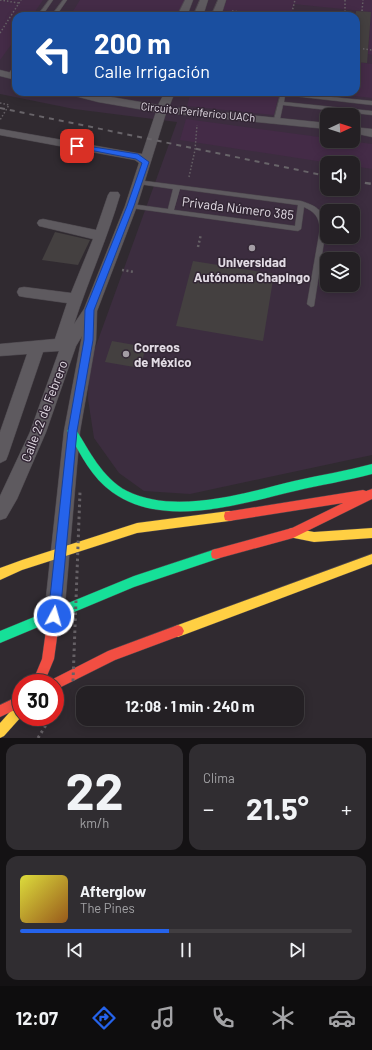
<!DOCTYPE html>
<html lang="es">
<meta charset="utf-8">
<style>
body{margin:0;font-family:Barlow,sans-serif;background:#302d31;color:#f1f3f6;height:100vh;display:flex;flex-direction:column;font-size:15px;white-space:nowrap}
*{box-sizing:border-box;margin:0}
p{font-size:13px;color:#a3a3a6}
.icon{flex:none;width:22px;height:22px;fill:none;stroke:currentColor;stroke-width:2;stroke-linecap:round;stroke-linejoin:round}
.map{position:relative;height:738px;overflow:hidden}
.details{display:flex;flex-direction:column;gap:6px;padding:6px;background:#141214;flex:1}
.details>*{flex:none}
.guide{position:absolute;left:12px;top:12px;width:348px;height:84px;border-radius:12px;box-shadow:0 2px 10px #0003,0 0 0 1px #413e41;background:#1a4fa0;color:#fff;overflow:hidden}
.needle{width:26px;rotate:86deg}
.controls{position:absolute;left:320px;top:108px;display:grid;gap:8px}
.controls a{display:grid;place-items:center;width:40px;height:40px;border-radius:8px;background:#242024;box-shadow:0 2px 10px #0003,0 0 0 1px #413e41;font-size:20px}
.speed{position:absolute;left:12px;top:674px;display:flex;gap:8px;font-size:20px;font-weight:700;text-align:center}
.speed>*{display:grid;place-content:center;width:52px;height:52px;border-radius:50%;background:#242024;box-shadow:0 2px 10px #0003,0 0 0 1px #413e41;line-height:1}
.speed .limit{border:6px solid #d22;background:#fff;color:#111}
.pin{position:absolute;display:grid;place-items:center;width:34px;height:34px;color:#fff;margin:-17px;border-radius:8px;box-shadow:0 2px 6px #0006}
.me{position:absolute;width:44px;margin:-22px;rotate:6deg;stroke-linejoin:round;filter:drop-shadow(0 0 3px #0008)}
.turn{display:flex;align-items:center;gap:14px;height:84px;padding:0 16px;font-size:18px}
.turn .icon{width:52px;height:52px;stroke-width:2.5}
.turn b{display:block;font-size:28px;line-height:34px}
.big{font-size:30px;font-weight:700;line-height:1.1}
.details .tile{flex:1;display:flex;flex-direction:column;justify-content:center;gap:6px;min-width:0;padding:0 14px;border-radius:12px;background:#302d31}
.details .dial{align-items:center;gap:0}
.dial b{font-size:52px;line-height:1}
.song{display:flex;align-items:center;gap:12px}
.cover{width:48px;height:48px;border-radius:6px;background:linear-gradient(135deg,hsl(60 70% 55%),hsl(30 70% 35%))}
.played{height:4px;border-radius:2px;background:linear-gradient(90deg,#2563eb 45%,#413e41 45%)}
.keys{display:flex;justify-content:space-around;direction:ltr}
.heat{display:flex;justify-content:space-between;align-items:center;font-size:22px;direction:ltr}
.details .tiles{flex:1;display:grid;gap:6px;grid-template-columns:1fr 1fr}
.tile:last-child{grid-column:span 2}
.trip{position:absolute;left:76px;top:686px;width:228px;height:40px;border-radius:12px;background:#242024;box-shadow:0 2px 10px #0003,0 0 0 1px #413e41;font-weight:700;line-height:40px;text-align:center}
.dock{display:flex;height:64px;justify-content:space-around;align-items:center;background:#0e0d0e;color:#a3a3a6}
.dock .icon{width:28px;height:28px}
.dock .on{color:#2563eb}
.dock b{font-size:18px;color:#f1f3f6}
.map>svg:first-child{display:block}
.built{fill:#3c2d3f;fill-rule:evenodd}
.green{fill:#442b47}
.building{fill:#444040}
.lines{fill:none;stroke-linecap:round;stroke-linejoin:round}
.lane-casing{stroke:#4c474d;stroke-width:1}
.street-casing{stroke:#4c474d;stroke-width:1}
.fast-casing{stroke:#4c474d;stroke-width:1}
.slow-casing{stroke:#4c474d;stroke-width:1}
.jam-casing{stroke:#4c474d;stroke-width:1}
.path-far2{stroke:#656065;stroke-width:1.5;stroke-dasharray:1.5 2;stroke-linecap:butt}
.path-far1{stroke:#656065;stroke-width:2.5;stroke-dasharray:2 2.5;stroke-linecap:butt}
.path{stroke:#656065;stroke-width:3;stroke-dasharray:2.5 3.5;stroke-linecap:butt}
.lane{fill:#5e5a5f;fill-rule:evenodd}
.street{fill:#5e5a5f;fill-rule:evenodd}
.fast{fill:#16e098;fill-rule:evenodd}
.slow{fill:#ffcf43;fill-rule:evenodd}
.jam{fill:#f24e42;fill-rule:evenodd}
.rail-far1{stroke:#686469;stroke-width:2;stroke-dasharray:5 5;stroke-linecap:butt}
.rail{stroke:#686469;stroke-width:2.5;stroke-dasharray:6 6;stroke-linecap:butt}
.path-bridge{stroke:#656065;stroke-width:3;stroke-dasharray:2.5 3.5;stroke-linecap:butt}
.route{fill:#2563eb;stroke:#184099}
.poi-dot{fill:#a49da5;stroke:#322634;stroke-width:1.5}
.labels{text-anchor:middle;stroke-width:3;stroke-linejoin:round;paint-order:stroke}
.far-street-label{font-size:11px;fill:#e2dbe4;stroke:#322634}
.street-label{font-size:13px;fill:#e2dbe4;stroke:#322634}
.poi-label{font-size:13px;font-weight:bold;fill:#e2dbe4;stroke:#322634}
</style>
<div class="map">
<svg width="372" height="738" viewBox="0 0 372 738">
<rect width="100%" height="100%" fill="#302a30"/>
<path class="built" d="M0,0H372V455L190,494L144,491L119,473L94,438L88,399L89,365L177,122L74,109L0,94ZM16,16H356V92H16ZM327,115H353V141H327ZM327,163H353V189H327ZM327,211H353V237H327ZM327,259H353V285H327Z"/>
<g class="green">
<polygon points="0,0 43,0 32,16 16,16 16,38 0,60"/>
<polygon points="80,0 189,0 182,16 70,16"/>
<polygon points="222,0 372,0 372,55 368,54 371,12 294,4 291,16 218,10"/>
<polygon points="356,62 372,64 372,98 321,92 356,92"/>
<polygon points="191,92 267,92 279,94 274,115 187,106"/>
<polygon points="186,119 327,138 327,141 350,141 372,144 372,169 353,166 353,163 330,163 180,140"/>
</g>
<g class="building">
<polygon points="356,11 371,12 367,63 356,62"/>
<polygon points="55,232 90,240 78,265 42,260"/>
<polygon points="193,261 274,274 263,341 176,326"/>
<polygon points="112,341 146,347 140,368 105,362"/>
</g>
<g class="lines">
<defs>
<g id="lane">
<polygon points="49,0 53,0 42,16 37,16"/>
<polygon points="63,0 67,0 56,16 51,16"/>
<polygon points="16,65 16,71 13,76 8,77 7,76 14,66"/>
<polygon points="281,92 372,101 372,105 285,95 284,102 372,111 372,115 283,105 280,119 277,121 274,119"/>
<path d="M137,180L301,201C317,206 325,211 326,229L314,306L311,307L307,304L320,229C319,217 315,212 304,207L301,229L298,231L131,208L128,206L131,204L168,209L173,189L139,184H137ZM180,189L298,205L295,226L174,210Z"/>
</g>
<g id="street">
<polygon points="185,0 193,0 187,16 177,16"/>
<polygon points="200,0 208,0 203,16 193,16"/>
<polygon points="218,0 226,0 221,16 211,16"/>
<polygon points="0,70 16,74 16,80 0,76"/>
<path d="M66,92H82L158,105L165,92H175L169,107L327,123V129L166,113L137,206L97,311L96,340L80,431L64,616L61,623L54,626L47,623L44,616L64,431L82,336L76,346L46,432L17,499L6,518L0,520V496L30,432L59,351L43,352L8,455L6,460L0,463V432L27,354L0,356V344L55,339L67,303L24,297L19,296L17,292L19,288L24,287L71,293L93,239L39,226L37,223L39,220L43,219L96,230L108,195L110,192H118L120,195C107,239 88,281 74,324L84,309L125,206L139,163L135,160L0,135V129L142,154L156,112L98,102L67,94Z"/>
<polygon points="353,127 372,129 372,137 353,133"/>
</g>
<g id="fast">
<path d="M72,427L75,428C89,450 102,478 127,491C176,515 245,493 294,481C320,475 346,471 372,464V474C346,481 320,485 295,491C240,504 163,529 112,492C92,478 81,455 69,434L67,431L69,428Z"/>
<polygon points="216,549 220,550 221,554 220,558 134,587 0,643 0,631 134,576"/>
</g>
<g id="slow">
<polygon points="229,511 233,512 234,516 233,520 229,521 137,533 22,570 0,580 0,568 22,560 137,523"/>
<polygon points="293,528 314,532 372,528 372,538 314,542 289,537 288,533 289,529"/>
<polygon points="372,554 372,564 178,637 174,635 172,631 174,627 178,625"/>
<polygon points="21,702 21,717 4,736 0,738 0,723 17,704"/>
</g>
<g id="jam">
<polygon points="372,489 372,499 293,538 216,559 212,558 211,554 212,550 292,528 343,503 229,521 225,520 224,516 225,512 363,490 366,491"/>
<polygon points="54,610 58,612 60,616 54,659 44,683 32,683 42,659 48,616 50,612"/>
<polygon points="178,625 182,627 184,631 182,635 115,660 55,690 55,683 49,683 51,680 108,651"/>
<polygon points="21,695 21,707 0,717 0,705"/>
</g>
</defs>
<use href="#lane" class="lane-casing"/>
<use href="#street" class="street-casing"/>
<use href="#fast" class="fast-casing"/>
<use href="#slow" class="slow-casing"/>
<use href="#jam" class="jam-casing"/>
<g class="path-far2">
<polyline points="0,0 19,3"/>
<polyline points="345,0 345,14"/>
<polyline points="232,11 276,16"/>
<polyline points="362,11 363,0"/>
<polyline points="291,16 295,0"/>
<polyline points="0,33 21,0"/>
<polyline points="356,48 372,50"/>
<polyline points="0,103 9,105 0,120"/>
<polyline points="189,177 195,150 197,125"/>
</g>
<g class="path-far1">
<polyline points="198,247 201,234"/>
<polyline points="122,270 134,272"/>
</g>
<polyline class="path" points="38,738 51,717"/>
<use href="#lane" class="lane"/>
<use href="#street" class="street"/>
<use href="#fast" class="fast"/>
<use href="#slow" class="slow"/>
<use href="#jam" class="jam"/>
<polyline class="rail-far1" points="0,108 327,176"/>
<polyline class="rail" points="353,181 372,184"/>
<polyline class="path-bridge" points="73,681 80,492"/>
</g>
<polygon class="route" points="74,144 138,154 149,162 134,206 94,310 93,340 77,431 60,616 58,620 54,622 50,620 48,616 68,431 84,340 85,310 127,206 142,163 136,159 74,147"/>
<g class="poi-dot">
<circle cx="252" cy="248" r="4"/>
<circle cx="126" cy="354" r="4"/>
</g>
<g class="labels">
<g class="far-street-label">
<text transform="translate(198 112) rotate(6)" y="4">Circuito Periferico UACh</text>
</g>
<g class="street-label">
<text transform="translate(238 208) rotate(7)" y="5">Privada Número 385</text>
<text transform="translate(44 411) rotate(-69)" y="5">Calle 22 de Febrero</text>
</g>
<g class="poi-label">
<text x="252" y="267">Universidad<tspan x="252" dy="15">Autónoma Chapingo</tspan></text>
<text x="134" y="352" text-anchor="start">Correos<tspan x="134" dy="15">de México</tspan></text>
</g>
</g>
</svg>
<div class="controls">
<a><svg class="needle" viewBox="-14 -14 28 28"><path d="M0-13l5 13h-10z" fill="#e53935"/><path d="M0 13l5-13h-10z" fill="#a3a3a6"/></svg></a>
<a><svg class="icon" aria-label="sound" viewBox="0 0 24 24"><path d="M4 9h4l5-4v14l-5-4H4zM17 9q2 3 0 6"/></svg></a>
<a><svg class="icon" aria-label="search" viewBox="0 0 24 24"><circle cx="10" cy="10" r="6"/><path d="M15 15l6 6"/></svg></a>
<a><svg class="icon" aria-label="layers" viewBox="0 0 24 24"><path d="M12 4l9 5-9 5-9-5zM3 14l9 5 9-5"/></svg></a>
</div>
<div class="speed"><div class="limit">30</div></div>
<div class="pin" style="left:77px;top:146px;background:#d93025"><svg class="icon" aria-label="arrive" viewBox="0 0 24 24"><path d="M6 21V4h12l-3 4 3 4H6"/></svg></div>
<svg class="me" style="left:54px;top:616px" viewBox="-20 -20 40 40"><circle r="17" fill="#2563eb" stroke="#fff" stroke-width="3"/><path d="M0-11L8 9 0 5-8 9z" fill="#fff"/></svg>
<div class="trip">12:08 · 1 min · 240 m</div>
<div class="guide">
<div class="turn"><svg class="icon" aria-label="left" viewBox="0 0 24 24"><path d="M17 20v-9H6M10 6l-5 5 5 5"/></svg><div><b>200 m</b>Calle Irrigación</div></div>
</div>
</div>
<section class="details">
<div class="tiles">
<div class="tile dial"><b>22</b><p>km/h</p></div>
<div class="tile"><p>Clima</p>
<div class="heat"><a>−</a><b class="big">21.5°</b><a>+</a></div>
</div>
<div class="tile">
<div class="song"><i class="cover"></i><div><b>Afterglow</b><p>The Pines</p></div></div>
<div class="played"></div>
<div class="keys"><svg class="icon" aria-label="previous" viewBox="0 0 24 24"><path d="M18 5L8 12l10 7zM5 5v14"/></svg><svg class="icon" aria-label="pause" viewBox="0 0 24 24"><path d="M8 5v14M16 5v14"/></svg><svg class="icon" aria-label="next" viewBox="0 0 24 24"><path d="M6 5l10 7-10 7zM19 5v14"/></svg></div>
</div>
</div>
</section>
<nav class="dock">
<b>12:07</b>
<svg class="icon on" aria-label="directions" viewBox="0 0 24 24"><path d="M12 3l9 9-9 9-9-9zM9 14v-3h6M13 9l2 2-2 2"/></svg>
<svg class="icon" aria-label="music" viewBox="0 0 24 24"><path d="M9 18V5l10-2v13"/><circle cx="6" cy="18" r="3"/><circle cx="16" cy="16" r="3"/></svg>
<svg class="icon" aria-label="phone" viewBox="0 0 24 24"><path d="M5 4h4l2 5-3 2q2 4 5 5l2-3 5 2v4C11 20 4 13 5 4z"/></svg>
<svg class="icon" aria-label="climate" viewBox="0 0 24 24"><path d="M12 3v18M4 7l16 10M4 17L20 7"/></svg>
<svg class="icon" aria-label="car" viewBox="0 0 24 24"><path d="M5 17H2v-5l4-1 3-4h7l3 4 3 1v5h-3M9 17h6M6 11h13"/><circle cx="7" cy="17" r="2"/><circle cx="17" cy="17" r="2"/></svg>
</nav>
